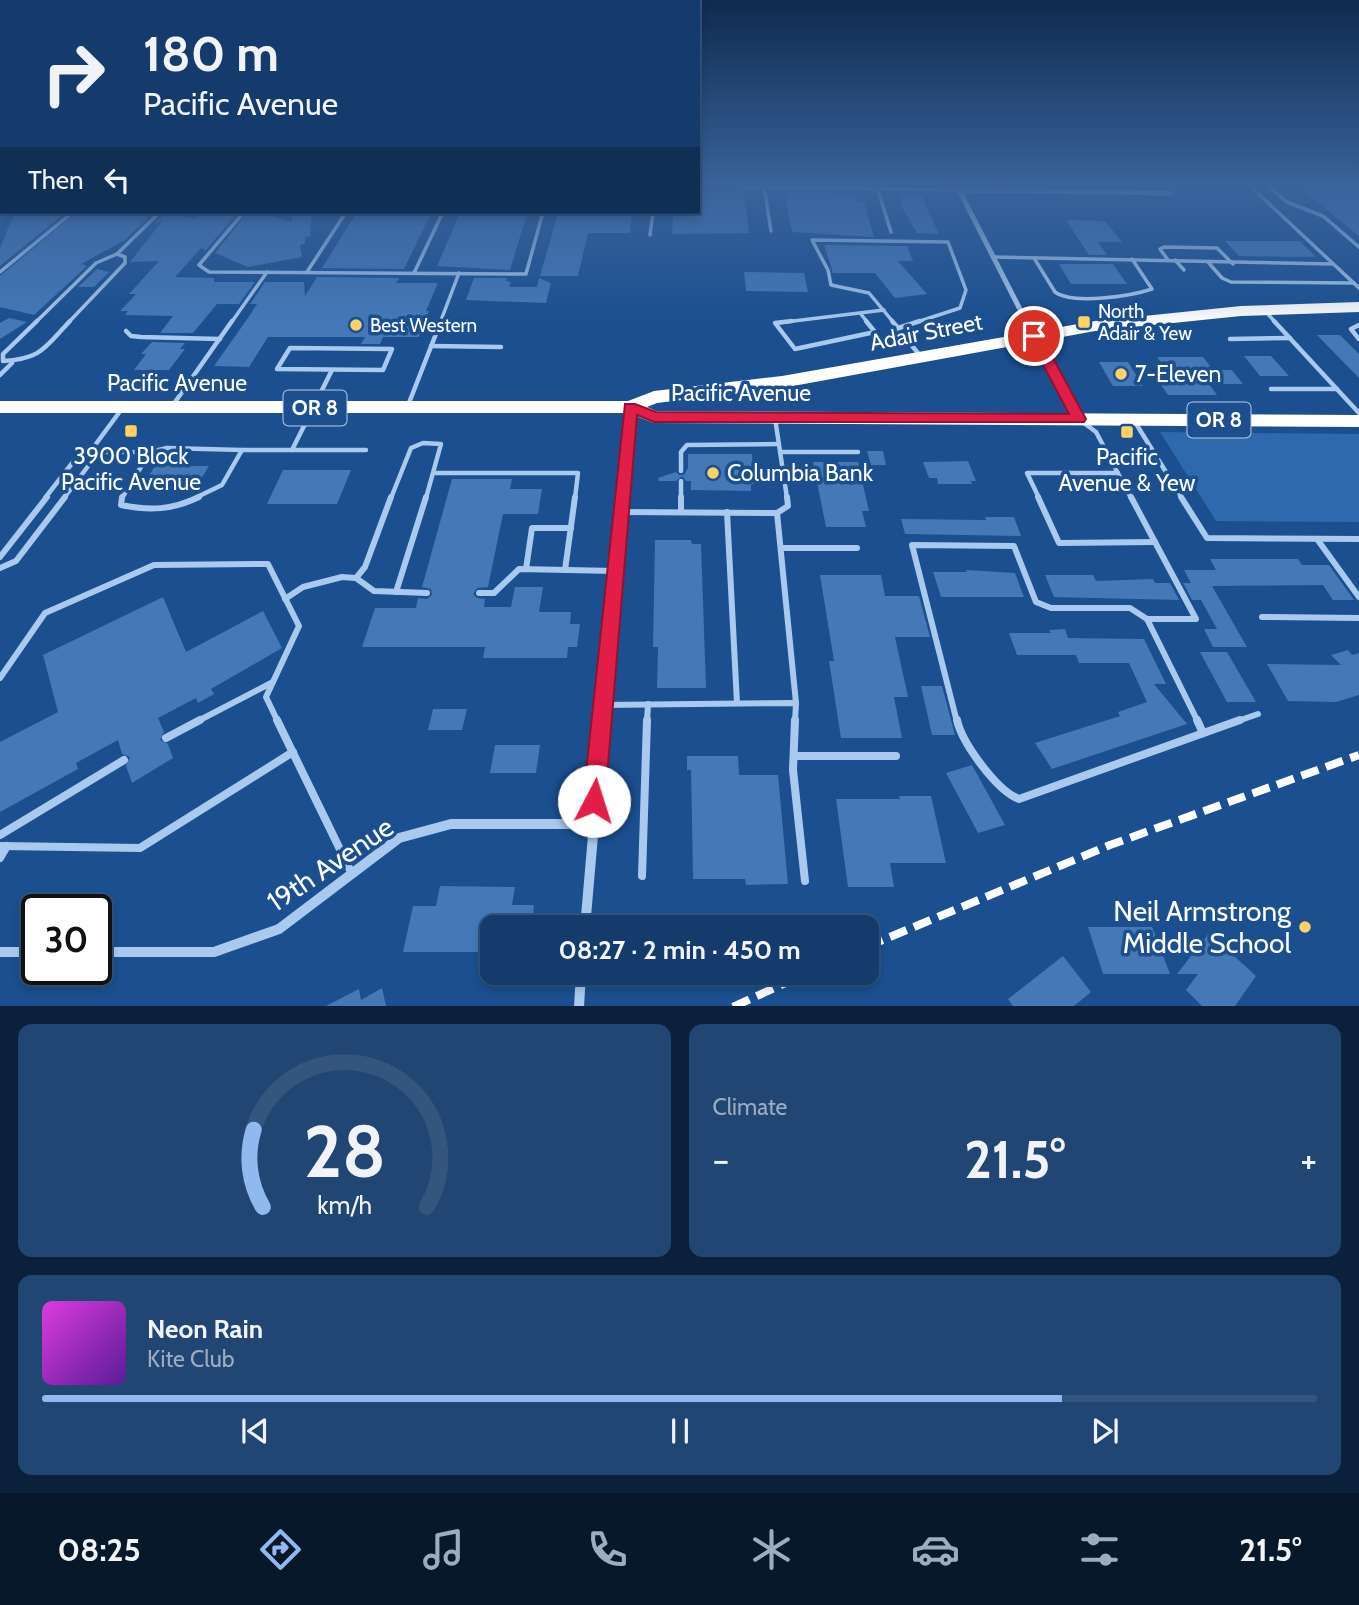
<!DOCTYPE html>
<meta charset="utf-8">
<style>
body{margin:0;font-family:Cabin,sans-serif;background:#214673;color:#f1f3f6;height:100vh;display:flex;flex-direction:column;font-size:26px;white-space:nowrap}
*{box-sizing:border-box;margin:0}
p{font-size:23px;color:#9dadc1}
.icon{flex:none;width:38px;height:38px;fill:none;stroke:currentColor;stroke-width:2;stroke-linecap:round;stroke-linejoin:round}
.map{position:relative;height:1006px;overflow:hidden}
.panel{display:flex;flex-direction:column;gap:18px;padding:18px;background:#0b203b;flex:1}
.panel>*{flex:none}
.hud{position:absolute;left:0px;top:0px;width:700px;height:214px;box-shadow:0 4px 10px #0003,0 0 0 2px #33557e;background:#143b6b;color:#f1f3f6;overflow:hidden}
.speed{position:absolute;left:21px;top:894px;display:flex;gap:14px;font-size:35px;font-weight:700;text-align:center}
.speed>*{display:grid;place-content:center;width:91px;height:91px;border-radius:50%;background:#143b6b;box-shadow:0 4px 10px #0003,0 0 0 2px #33557e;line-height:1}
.speed .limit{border:4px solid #111;border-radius:10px;background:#fff;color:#111}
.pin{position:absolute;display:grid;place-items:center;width:60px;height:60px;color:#fff;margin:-30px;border:4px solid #fff;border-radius:50%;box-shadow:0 2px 7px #0007}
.me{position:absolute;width:77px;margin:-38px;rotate:5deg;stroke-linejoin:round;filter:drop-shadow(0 0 5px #0008)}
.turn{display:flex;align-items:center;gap:24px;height:147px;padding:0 28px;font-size:32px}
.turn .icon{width:91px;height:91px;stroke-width:2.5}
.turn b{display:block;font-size:49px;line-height:60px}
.then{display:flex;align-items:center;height:66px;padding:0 28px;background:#0003;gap:14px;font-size:26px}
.big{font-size:52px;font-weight:700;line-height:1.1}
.panel .tile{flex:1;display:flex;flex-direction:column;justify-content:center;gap:10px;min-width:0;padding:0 24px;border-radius:14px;background:#214673}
.panel .dial{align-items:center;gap:0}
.dial svg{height:182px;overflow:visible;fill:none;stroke:#33557e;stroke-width:7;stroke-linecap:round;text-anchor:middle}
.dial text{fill:#f1f3f6;stroke:none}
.song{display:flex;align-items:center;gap:21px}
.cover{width:84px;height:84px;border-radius:10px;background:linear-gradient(135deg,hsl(300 70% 55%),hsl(270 70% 35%))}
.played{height:7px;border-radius:4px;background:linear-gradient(90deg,#90b9f0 80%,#33557e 80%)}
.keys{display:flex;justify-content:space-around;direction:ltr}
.heat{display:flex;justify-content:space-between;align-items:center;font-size:38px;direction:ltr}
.panel .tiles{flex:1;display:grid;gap:18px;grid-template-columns:1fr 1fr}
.tile:last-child{grid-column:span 2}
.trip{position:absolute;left:480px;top:915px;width:399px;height:70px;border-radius:14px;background:#143b6b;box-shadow:0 4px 10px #0003,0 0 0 2px #33557e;font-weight:700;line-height:70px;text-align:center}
.dock{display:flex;height:112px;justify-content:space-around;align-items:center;background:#08182b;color:#9dadc1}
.dock .icon{width:49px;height:49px}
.dock .active{color:#90b9f0}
.dock b{font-size:32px;color:#f1f3f6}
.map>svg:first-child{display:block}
.green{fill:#2e69ad}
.building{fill:#4478b7}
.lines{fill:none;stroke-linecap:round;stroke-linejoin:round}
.lane-far3{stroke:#a9c9ee;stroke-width:3.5}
.lane-far2{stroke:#a9c9ee;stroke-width:4.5}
.lane-far1{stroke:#a9c9ee;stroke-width:6}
.lane{stroke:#a9c9ee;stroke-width:8}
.street-far3{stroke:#a9c9ee;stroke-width:5}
.street-far2{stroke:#a9c9ee;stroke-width:6}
.street-far1{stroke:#a9c9ee;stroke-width:8}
.street{stroke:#a9c9ee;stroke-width:10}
.secondary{fill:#d6e6fa;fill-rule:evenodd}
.highway{fill:#fff;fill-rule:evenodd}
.rail{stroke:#fff;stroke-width:8;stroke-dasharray:18 8;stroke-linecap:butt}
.route{fill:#e11d48;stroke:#92132f;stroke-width:2}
.poi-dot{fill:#ffd166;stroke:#1b4f8f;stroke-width:2.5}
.labels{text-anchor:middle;stroke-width:7;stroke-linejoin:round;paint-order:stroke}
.far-poi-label{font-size:19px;fill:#fff;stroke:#1b4f8f;text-anchor:start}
.shield{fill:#1b4f8f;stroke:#bbcadd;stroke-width:2}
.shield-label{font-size:21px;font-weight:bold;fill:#fff}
.street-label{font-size:23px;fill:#fff;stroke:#1b4f8f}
.poi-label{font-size:23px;fill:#fff;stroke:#1b4f8f;text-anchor:start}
.near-street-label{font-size:28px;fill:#fff;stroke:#1b4f8f}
.near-poi-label{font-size:28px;fill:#fff;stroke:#1b4f8f;text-anchor:end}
</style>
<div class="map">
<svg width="1359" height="1007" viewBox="0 0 1359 1007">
<rect width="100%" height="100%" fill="#1b4f8f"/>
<polygon class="green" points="1160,432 1359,434 1359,522 1216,521"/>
<g class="building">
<polygon points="1295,184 1359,184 1359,236"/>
<polygon points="698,192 744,192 749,233 672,234 673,212 698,212"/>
<polygon points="788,192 855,193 858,202 864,202 874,237 792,232 785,198 789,198"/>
<polygon points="899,193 921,194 939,234 917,233 899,202 902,202"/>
<polygon points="15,212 66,212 0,266 0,248"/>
<polygon points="77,212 153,213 125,240 81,264 87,266 34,315 0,307 0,276"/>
<polygon points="201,212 238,212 206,250 201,248 175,277 214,278 214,282 255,282 239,304 217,304 193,333 160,333 173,316 125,315 128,311 120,311 136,294 129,294 159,261 130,262 163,220 153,225 163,215 171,214 194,219"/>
<polygon points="248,212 261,212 292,222 291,215 312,212 310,236 305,237 305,244 300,245 302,257 248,267 215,253"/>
<polygon points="632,212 630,233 588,233 578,276 540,276 558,213"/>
<polygon points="460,213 527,214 510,270 437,266"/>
<polygon points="431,214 404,269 322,268 355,215"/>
<polygon points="1066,220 1105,221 1122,242 1098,242 1107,255 1089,255"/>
<polygon points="1225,241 1300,241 1316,257 1239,256"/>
<polygon points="824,245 907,246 913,261 898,261 927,294 895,298 875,273 833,273"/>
<polygon points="1059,264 1113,264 1127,284 1071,284"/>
<polygon points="97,269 109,272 94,287 78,287"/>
<polygon points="744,272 804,273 808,292 746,291"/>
<polygon points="317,277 399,278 396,283 438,283 426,311 429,311 419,337 383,337 380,344 361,344 365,337 268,337 249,367 214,366 250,315 257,304 250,304 265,282 304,282 305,296"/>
<polygon points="474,278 507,278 506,281 511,282 509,287 537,287 539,278 551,283 546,303 466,300"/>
<polygon points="9,318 27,322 0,339 0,323"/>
<polygon points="1317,335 1340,335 1359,354 1359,378"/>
<polygon points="152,342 185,343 180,349 185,349 169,370 134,370 146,354 141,354"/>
<polygon points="1244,356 1271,356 1289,376 1260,376"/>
<polygon points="1157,357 1203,357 1213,370 1232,370 1243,384 1209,384 1217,395 1168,395 1154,375 1170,375"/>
<polygon points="1099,362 1128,362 1143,386 1113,386"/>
<polygon points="867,451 883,451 886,465 871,465"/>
<polygon points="688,454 752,454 754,484 751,484 751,491 691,490 691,481 686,481 682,476 676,481 659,481 658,478 676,472 679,475 684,475 688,468"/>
<polygon points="968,461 976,481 971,481 972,484 938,484 937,478 929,478 923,462"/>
<polygon points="813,462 858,462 869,511 862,511 866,527 826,527"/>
<polygon points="155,466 209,466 199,482 190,482 189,485 143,485"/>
<polygon points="283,470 351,470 337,504 267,504"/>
<polygon points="452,479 512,479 510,489 542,489 538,514 503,514 488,587 477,588 473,594 477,598 485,599 484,607 511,607 515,587 543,587 539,612 571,612 570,624 580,624 577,647 568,647 567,658 483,658 485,647 362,647 375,608 416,608 418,598 427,599 432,595 431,589 422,587"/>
<polygon points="985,517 1014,517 1021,536 905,534 901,519 986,520"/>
<polygon points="655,540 691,540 692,544 701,544 706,688 657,688 658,647 653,647"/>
<polygon points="1210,559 1298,559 1302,565 1329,565 1354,600 1333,600 1323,585 1212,586 1247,647 1213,647 1204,629 1217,629 1201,600 1192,600 1183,583 1191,583 1184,570 1216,570"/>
<polygon points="966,570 1015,573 1024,597 941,597 933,572 967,572"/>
<polygon points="820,575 881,575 885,596 919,596 930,637 895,637 908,697 894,697 902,738 841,738 829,661 834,661"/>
<polygon points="1045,575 1093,575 1096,581 1153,579 1155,583 1170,583 1179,600 1054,597"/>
<polygon points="163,597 186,652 263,611 282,648 211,689 214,694 198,703 196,698 158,718 164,732 160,740 168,744 173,758 132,783 126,766 130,757 122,754 118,740 76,763 78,769 0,812 0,742 58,712 43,655"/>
<polygon points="1065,629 1068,638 1144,639 1166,684 1154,684 1187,724 1052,769 1035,743 1120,716 1118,712 1147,702 1129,663 1079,663 1076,655 1017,655 1009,633 1051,633 1049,630"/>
<polygon points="1348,650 1352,655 1359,653 1359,695 1336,702 1288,701 1267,664 1341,665 1331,655"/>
<polygon points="1200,652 1227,652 1256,702 1227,702"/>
<polygon points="921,686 942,686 955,735 932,735"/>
<polygon points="433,709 467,709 462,730 428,730"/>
<polygon points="495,745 540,745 536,773 490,773"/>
<polygon points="687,756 738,756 739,775 778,775 788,884 746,885 745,879 693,879 691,770 687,770"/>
<polygon points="972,765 1005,825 978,833 946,773"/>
<polygon points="899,796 931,796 946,863 890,863 894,887 848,887 836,799 900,799"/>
<polygon points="440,886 515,887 512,905 534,905 532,928 492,928 492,952 403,952 413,906 436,906"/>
<polygon points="1088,927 1152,927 1170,974 1103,974"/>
<polygon points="1209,933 1256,976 1235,1006 1202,1006 1186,990 1198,974 1177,974"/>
<polygon points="1063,956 1091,992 1074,1006 1013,1006 1008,999"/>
<polygon points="382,988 386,1006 326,1006 359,989 361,1000"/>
</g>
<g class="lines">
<g class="lane-far3">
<polyline points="1248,184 1359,288"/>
<polyline points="1266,184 1287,202 1323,216 1359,247"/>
<polyline points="698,186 959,190"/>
<polyline points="764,186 771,231"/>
<polyline points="877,187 891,232"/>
<polyline points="244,212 199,265 209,272 526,274 543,212"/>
<polyline points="650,235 653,212"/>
<polyline points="117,254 160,212"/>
<polyline points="994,257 1333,264"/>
<path d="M1034,258L1055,292C1073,305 1131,296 1152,289L1132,259"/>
<polyline points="1168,260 1160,249 1164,247 1217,248 1233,264"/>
<polyline points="1175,260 1184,270"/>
<polyline points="1208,262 1222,278 1231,282 1354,283"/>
<polyline points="0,272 73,212"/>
<polyline points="307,272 346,212"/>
<polyline points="414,273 443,212"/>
<polyline points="1266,312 1276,323"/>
<polyline points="860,313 868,323"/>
<polyline points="35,323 96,263 117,254"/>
<polyline points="68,323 125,263 125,257 117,254"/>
<polyline points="231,323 267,272"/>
<polyline points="440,323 459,273"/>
<polyline points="777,323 884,310"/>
<polyline points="894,323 869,293 831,285 828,270 812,240 948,242 966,290 960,308 914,323"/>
</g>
<g class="lane-far2">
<path d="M37,321L3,354V361C42,359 45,347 70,321"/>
<polyline points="792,321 775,323 795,349 875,332 866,321"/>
<polyline points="892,321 898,328"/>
<polyline points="1274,321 1359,413"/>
<polyline points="1359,325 1351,329 1359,339"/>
<polyline points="898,328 921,357"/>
<polyline points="898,328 920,321"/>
<polyline points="126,331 131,336 141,337 220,339"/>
<polyline points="1230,339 1290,338"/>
<polyline points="431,346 501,347"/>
<polygon points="290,348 392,349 383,370 277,369"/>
<polyline points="0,375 12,363"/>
<polyline points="1271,389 1337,389"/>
<polyline points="173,405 232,321"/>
<polyline points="407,408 441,321"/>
<polyline points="775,418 787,498"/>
<polyline points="1135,422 1182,498"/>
<polyline points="1084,423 1096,432 1131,498"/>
<polyline points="242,450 366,450"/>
<polyline points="292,450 332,370"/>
<polyline points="90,452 121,410"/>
<polyline points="150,452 167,448 242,450 222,485 195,498"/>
<polyline points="780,452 858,452"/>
<polyline points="681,471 681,452 687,445 779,444"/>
<polyline points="434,473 578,473 575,498"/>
<polyline points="681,481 681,498"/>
<polyline points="45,498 77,457 90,452 150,452"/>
<polyline points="64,498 95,457 91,453"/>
<polyline points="122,498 150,452"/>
<polyline points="391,498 411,448 423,443 441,444 426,498"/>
<polyline points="1039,498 1027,473 1118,473"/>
</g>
<g class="lane-far1">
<path d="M122,497L121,505C150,511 172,510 199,497"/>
<polyline points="681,497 681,512"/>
<polyline points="1038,497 1059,543 1155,542"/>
<polyline points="1181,497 1207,538 1359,539"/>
<polyline points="621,512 777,513 796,703"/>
<polyline points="727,512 737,703"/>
<polyline points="777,513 788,506 787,497"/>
<polyline points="1317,539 1359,597"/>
<polyline points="781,548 857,548"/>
<polyline points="0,557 47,497"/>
<polyline points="0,568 16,561 65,497"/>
<polyline points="526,569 532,528 571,528"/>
<polyline points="565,570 575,497"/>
<polyline points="356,578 365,567 391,497"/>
<polyline points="396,592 426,497"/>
<polyline points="479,593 494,593 519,569 615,571"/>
<polyline points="285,599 303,587 342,577 356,578 374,591 427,593"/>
<polyline points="1262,617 1359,618"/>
<polyline points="1147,619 1198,722"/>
<polyline points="0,678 45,613 154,565 268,564 299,626 266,697 278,722"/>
<polyline points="603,705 796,703 795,722"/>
<polyline points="196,722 273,682"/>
<polyline points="647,722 648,704"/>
<polyline points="957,722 912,545 1014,546 1036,602 1051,608 1130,608 1147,619 1196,619 1131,497"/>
<polyline points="1235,722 1258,714"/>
</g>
<g class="lane">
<polyline points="277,720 352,874"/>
<polyline points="795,720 793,770 805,881"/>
<path d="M957,720C962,743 997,791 1019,799L1240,720"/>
<polyline points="1197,720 1203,733"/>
<polyline points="166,738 200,720"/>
<polyline points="794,756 896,756"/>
<polyline points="0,835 124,760"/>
<polyline points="0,846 140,848 293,752"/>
<polyline points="0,858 7,846"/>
<polyline points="642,876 647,720"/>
</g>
<g class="street-far3">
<polyline points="956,184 1027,323"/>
<polyline points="959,190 1171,193"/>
</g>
<g class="street-far2">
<polyline points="1026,321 1034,336"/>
<polyline points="622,498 630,407"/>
</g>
<polyline class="street-far1" points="603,722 622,497"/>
<g class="street">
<polyline points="585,928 603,720"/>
<polyline points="0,952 37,952"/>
<polyline points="96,952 214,952 279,929 399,838 451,824 592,824"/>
<polyline points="579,1007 581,973"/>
</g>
<polygon class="secondary" points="1034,333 1040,336 1085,419 1083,422 1075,422 1073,419 1028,336"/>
<polygon class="highway" points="1359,302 1359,312 1241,316 1095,331 782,388 657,403 647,407 656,411 1359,415 1359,427 654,423 628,413 0,413 0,401 628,401 654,391 782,376 1095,321 1241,306"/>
<g class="rail">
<polyline points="866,947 1110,845 1359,755"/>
<polyline points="733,1007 807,973"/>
</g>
</g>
<linearGradient id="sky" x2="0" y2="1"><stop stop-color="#0f2b4f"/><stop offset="0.57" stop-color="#39639b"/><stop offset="1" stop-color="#39639b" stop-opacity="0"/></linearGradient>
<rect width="1359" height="325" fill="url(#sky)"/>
<polygon class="route" points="1034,333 1041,336 1086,419 1084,422 654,422 637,415 605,801 602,808 594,811 586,808 583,801 625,404 635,404 656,412 1069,414 1028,336"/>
<g class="poi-dot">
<rect x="1077" y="315" width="14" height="14" rx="3.5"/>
<circle cx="356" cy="325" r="7"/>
<circle cx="1121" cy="374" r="7"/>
<rect x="124" y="424" width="14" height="14" rx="3.5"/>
<rect x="1120" y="425" width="14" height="14" rx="3.5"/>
<circle cx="713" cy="473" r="7"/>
<circle cx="1305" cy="927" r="7"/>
</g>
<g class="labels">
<g class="far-poi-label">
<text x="1098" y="318">North<tspan x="1098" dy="22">Adair &amp; Yew</tspan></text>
<text x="370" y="332">Best Western</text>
</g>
<g class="shield">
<rect x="283.5" y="390.5" width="63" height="35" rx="5"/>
<rect x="1187.5" y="402.5" width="63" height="35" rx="5"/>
</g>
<g class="shield-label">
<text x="315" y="415">OR 8</text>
<text x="1219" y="427">OR 8</text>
</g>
<g class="street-label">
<text transform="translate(926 332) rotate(-11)" y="8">Adair Street</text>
<text x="177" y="391">Pacific Avenue</text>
<text x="741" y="401">Pacific Avenue</text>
</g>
<g class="poi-label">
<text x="1135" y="382">7-Eleven</text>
<text x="131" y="464" text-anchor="middle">3900 Block<tspan x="131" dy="26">Pacific Avenue</tspan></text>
<text x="1127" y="465" text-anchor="middle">Pacific<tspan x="1127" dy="26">Avenue &amp; Yew</tspan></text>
<text x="727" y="481">Columbia Bank</text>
</g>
<g class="near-street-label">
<text transform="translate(330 864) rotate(-34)" y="10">19th Avenue</text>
</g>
<g class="near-poi-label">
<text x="1291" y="921">Neil Armstrong<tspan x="1291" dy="32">Middle School</tspan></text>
</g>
</g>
</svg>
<div class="speed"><div class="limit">30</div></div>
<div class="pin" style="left:1034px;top:336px;background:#d93025"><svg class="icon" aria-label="arrive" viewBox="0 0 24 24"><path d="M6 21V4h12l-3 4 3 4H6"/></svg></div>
<svg class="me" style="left:594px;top:801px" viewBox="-20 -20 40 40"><circle r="19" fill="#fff"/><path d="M0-13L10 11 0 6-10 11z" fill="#e11d48"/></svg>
<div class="trip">08:27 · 2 min · 450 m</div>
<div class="hud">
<div class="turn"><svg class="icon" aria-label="right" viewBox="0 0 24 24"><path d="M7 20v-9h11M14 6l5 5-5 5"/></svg><div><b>180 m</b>Pacific Avenue</div></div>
<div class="then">Then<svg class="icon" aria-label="left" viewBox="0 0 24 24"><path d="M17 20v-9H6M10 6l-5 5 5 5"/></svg></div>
</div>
</div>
<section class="panel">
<div class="tiles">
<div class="tile dial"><svg viewBox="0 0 100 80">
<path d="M14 69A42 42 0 1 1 86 69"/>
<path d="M14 69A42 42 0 0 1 10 35" stroke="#90b9f0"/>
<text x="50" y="56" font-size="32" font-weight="700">28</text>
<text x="50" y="72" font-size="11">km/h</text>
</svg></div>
<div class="tile"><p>Climate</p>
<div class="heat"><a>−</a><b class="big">21.5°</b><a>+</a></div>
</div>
<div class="tile">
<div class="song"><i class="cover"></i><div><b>Neon Rain</b><p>Kite Club</p></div></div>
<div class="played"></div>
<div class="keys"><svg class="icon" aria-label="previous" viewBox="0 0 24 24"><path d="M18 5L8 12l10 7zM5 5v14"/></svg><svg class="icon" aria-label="pause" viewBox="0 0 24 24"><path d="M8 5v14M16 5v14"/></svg><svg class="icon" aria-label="next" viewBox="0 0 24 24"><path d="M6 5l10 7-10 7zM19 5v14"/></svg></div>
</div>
</div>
</section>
<nav class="dock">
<b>08:25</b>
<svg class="icon active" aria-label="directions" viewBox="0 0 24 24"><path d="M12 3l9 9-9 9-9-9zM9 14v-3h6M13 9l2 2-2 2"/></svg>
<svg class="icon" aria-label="music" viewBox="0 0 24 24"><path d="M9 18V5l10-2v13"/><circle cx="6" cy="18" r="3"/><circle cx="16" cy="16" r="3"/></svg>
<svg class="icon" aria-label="phone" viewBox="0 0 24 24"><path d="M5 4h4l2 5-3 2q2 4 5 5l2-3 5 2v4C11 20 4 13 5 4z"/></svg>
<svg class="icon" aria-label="climate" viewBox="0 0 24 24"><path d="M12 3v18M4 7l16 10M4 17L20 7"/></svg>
<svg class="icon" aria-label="car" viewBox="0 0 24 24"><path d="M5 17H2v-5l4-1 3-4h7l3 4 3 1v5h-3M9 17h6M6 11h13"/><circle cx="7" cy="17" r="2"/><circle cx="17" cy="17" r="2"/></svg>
<svg class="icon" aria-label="filters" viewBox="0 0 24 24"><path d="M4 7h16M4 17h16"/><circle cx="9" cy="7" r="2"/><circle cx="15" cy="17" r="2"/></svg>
<b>21.5°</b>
</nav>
